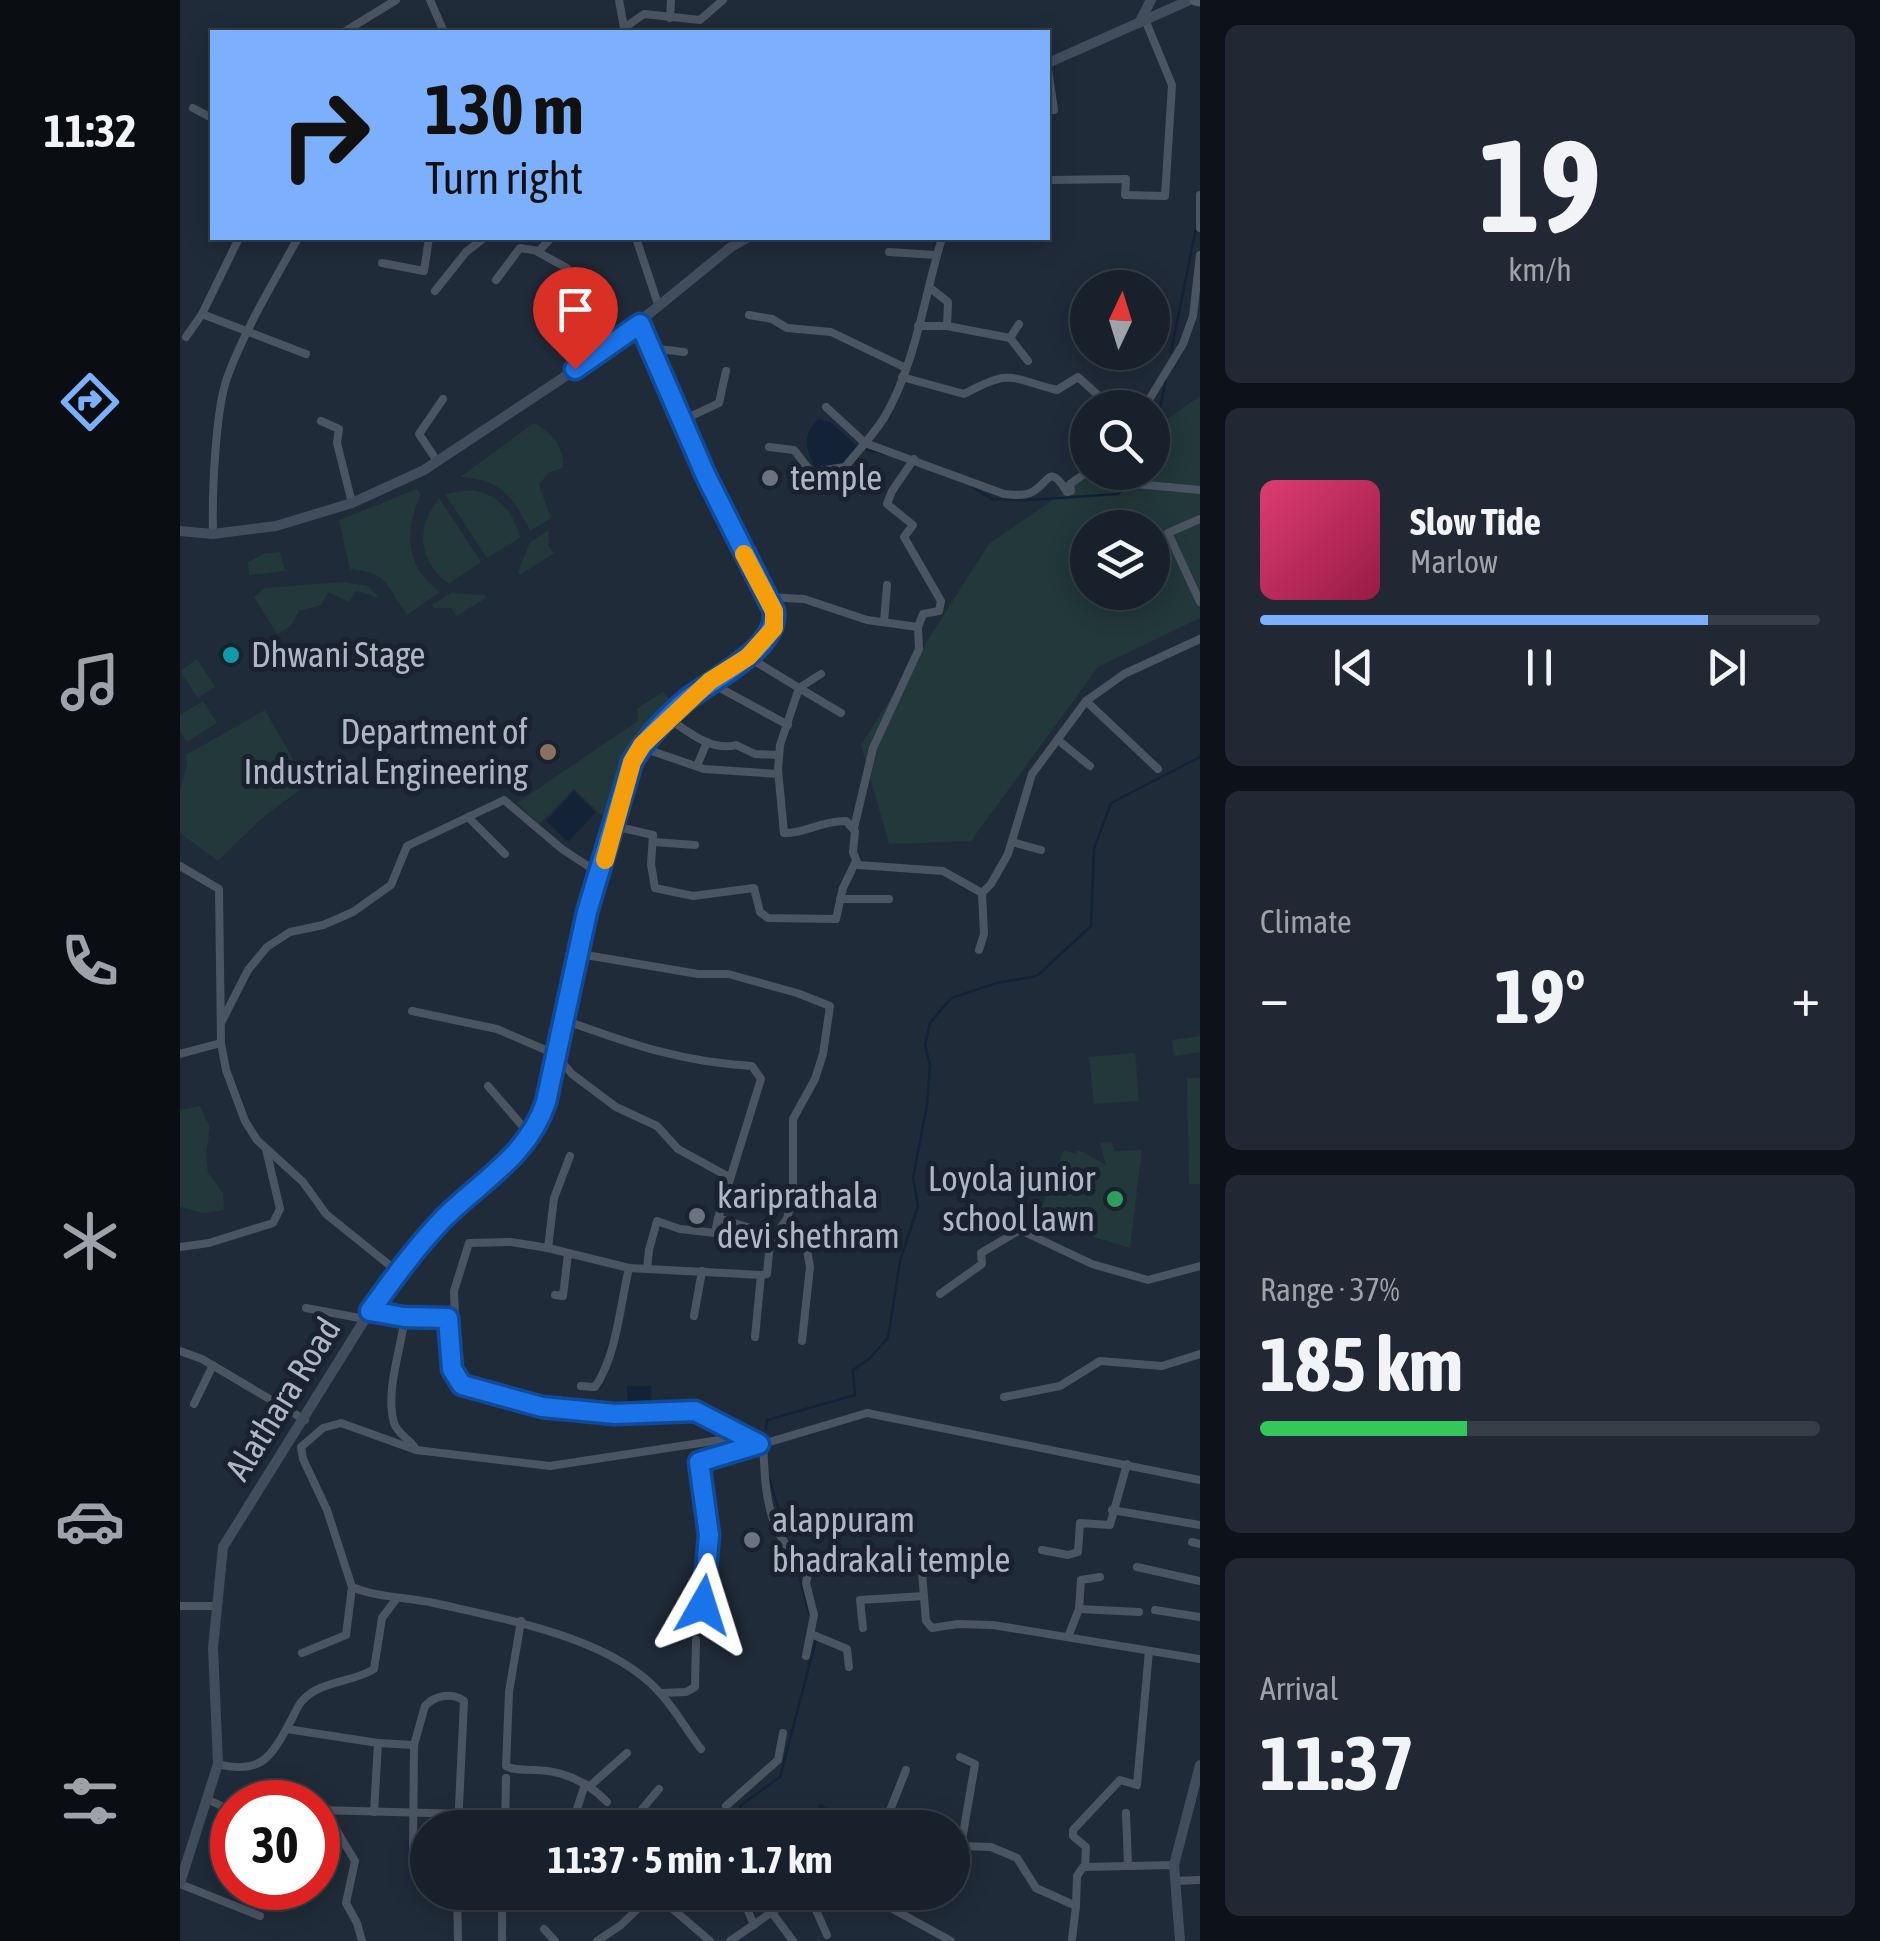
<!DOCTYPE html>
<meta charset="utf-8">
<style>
body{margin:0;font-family:"Asap Condensed",sans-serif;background:#212833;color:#f1f3f6;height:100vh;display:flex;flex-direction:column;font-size:38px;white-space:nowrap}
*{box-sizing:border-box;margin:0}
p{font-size:32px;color:#9fa3a9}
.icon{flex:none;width:55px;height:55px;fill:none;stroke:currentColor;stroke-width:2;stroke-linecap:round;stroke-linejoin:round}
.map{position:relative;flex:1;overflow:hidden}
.panel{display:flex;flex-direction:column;gap:25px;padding:25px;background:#0d1218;width:680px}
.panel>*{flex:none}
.banner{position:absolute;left:30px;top:30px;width:840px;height:210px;border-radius:0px;box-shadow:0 5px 25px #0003,0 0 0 2px #363e47;background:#7caffd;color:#111;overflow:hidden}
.needle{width:65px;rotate:4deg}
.tools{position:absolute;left:890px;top:270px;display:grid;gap:20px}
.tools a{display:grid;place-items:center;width:100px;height:100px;border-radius:50%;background:#18202b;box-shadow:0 5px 25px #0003,0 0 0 2px #363e47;font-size:50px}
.speed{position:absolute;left:30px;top:1780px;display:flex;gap:20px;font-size:50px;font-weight:700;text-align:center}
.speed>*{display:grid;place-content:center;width:130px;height:130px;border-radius:50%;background:#18202b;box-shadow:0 5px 25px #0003,0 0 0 2px #363e47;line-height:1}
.speed .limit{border:15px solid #d22;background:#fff;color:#111}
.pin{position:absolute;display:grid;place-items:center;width:85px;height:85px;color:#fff;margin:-102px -42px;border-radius:50% 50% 50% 0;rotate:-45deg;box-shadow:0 0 10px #0007}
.pin .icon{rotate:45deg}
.me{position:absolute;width:110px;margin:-55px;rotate:6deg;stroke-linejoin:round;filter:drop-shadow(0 0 8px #0008)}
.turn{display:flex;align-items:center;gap:35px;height:210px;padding:0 50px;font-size:45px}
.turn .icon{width:130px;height:130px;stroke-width:2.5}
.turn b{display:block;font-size:70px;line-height:85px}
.big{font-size:75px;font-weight:700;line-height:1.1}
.panel .card{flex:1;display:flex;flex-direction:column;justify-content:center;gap:15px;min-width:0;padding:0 35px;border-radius:15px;background:#212833}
.panel .dial{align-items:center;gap:0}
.dial b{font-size:130px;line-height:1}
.song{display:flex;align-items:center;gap:30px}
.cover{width:120px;height:120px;border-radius:15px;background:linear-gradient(135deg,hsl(340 70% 55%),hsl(340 70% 35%))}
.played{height:10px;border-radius:5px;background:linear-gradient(90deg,#7caffd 80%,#363e47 80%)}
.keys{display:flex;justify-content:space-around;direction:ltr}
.heat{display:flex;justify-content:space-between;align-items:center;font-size:55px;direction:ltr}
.charge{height:15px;border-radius:8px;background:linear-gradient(90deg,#34c759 37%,#363e47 0)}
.trip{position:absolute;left:230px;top:1810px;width:560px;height:100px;border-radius:50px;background:#18202b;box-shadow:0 5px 25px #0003,0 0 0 2px #363e47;font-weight:700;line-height:100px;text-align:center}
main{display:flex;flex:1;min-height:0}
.menu{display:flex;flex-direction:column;width:180px;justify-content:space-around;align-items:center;background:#0a0d11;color:#9fa3a9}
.menu .icon{width:70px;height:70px}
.menu .current{color:#7caffd}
.menu b{font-size:45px;color:#f1f3f6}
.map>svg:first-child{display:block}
.green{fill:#22383a;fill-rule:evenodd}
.water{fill:#132237}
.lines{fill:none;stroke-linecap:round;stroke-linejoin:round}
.stream{stroke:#132237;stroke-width:2.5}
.street{stroke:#4b5562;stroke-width:8}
.secondary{stroke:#414c5d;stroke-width:10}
.primary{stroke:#515c6a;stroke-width:11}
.route-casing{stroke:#114b97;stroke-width:25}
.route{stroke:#1a73e8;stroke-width:18}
.slow{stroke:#f59e0b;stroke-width:18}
.worship-dot{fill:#6b7280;stroke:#19222e;stroke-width:4}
.culture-dot{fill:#0f9aa8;stroke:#19222e;stroke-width:4}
.education-dot{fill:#8d6e63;stroke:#19222e;stroke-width:4}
.leisure-dot{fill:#2e9e5b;stroke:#19222e;stroke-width:4}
.labels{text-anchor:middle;stroke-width:10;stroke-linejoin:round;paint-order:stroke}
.poi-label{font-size:35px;fill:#aeb7c6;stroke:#19222e;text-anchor:start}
.street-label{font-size:35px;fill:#aeb7c6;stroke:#19222e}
</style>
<main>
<nav class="menu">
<b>11:32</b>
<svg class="icon current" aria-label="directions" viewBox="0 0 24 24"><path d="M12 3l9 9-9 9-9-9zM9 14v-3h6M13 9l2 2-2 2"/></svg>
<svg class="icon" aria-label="music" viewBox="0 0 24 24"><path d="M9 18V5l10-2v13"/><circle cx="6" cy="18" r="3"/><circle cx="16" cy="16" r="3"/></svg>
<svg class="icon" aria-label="phone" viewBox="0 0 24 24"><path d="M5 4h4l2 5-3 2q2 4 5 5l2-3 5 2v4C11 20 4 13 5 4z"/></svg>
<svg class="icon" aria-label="climate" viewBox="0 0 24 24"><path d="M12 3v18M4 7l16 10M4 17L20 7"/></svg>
<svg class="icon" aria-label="car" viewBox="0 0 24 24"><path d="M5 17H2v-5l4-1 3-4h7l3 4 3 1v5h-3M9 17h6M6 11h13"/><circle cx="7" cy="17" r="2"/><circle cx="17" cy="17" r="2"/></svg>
<svg class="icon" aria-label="filters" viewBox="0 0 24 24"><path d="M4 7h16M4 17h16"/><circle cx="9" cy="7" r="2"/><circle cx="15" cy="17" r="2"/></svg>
</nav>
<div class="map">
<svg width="1020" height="1941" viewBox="0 0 1020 1941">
<rect width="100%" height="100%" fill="#202b39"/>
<g class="green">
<path d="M1020,396V618L918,667L791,841L709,844L681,745L809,544L911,473L972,472L973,429ZM908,528H972V592H908Z"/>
<path d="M354,423C372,431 385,450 383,468L368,473L359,485L371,518L350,531C333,496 320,479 280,477Z"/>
<path d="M237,489L241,494C224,531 225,567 260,592L227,615C207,587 209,572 170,569L159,520Z"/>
<path d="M289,490C316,492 334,511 340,538L307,558L265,494Z"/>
<path d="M259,498L301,562L269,584C237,560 236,528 259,498Z"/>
<polygon points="369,530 368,545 374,553 340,575 338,572 350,542"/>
<polygon points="100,552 105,571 69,575 68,562 83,554"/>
<polygon points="163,582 188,586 200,598 176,591 169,602 148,592 141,605 119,611 111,626 97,634 74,597 84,588"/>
<polygon points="271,593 304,595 306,598 277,616 271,608 254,608 252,605"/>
<polygon points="17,659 35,687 18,698 0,671"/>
<polygon points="483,692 491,701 452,740 427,820 394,789 359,824 337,803 458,721 457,709"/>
<polygon points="23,701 37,723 7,742 0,731 0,715"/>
<polygon points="85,710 127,784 80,820 38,861 0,833 0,790 7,765 6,755"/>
<polygon points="1020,1036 1020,1052 994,1056 992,1040"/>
<polygon points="955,1053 959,1101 914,1104 909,1057"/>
<polygon points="1007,1078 1020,1078 1020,1184 1009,1184"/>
<polygon points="20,1106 30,1128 26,1154 28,1173 43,1193 44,1210 23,1213 0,1207 0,1110"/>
<polygon points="931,1142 935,1151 962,1150 950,1248 901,1233 900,1236 857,1219 884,1150 896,1154 898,1150 926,1165 920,1143"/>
</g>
<g class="water">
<path d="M638,419L650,422L679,448L674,459L646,472L636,470C626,450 621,437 638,419Z"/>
<polygon points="394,791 416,812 388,842 366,821"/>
<polygon points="447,1386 471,1386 472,1405 447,1405"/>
<polygon points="640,1804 680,1821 676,1827 635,1827 628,1824"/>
</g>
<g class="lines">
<g class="stream">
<polyline points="991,352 1016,228"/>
<polyline points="972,448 986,379"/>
<polyline points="687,450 706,454"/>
<polyline points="793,487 812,499 849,500 938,494 958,472"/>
<polyline points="586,1429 587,1420 675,1395 673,1370 689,1359 708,1338 720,1261 738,1206 733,1178 747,1105 750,1065 745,1045 750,1023 771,998 817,983 857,976 911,926 914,849 931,803 1020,757"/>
<polyline points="589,1477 607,1536"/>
<polyline points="616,1565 629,1613"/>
<polyline points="557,1828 560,1806 600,1777 636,1640"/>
<polyline points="568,1892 573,1915"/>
<polyline points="563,1941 564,1940"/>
</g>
<g class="street">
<polyline points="250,0 264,32"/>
<polyline points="439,0 444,28"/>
<polyline points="490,18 491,0"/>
<polyline points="444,28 464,14 520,20 543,0"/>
<polyline points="164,32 216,0"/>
<polyline points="868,69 874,110"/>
<polyline points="13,108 32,118"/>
<polyline points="868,180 946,179 945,195 985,196 992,85 966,22"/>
<polyline points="1020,195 1020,228"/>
<polyline points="59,238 22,314 126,354"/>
<polyline points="456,238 479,307"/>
<polyline points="356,251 387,268"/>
<polyline points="709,252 756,255"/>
<polyline points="202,263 244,271 249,238"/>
<polyline points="316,280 340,248 359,251 371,238"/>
<polyline points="749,287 768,302 767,326"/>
<polyline points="255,291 286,252 304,238"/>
<polyline points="569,315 592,319 607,328 651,332 726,368"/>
<polyline points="386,322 422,352"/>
<polyline points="738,326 767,326 830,338 848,361"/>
<polyline points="6,337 22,314"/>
<polyline points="830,338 839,324"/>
<polyline points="470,348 504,352"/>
<path d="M722,377L784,394C832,368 829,378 877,390L898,377L932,408"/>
<path d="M646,407L685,443L824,494C833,495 842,496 850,493C869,485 868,461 887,492L891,491L890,484L904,474L935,482L1020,490"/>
<polyline points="964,408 1003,344 1013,316 1020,255"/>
<polyline points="141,421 159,429 157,443 172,503"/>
<polyline points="501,421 539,403 546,371"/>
<path d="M589,447L614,450L631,472L665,467C678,451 693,435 704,418C736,364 744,296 762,238"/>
<polyline points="734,459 712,491 707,504 733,525 724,537 761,601 759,611 743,614 738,627"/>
<polyline points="257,461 239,434 263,399"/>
<polyline points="1020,519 988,533 1020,602"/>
<path d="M33,534C32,496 35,413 47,378C65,329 93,283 118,238"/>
<polyline points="587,597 624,599 687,620 738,627 739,649 693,748 674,828"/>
<polyline points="704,622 707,585"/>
<path d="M568,657L619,688L600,745L598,770L604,833C623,834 644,820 666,821L675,831L673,852L678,865L763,871L802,893"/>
<polyline points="641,674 619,688 661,713"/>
<polyline points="529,682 608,725"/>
<polyline points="906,701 978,769"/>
<path d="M488,718C507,731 531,752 556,745L575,754L599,755"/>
<polyline points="878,740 910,766"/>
<polyline points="460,747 524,769 598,774"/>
<polyline points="517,766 527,742"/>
<polyline points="288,817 325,854"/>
<polyline points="434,826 473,835 471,864 475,888 513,896 574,888 580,912 588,918 656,919 663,888 675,863"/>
<polyline points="474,842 515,845"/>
<polyline points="832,842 861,850"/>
<polyline points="0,866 39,889 41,1043 46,1070 65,1121 77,1140 123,1182 146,1214 218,1272"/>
<polyline points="802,893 811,884 828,854 852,774 906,701 944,674 1020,639"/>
<polyline points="660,899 709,899"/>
<polyline points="799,950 804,934 802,893"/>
<polyline points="400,954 518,974 548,974 617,993 650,1006 643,1054 635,1079 613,1119 613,1195 607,1219 590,1242 587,1274 581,1275"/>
<polyline points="232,1011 317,1029 375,1054 392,1074 436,1107 477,1126 498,1149 549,1177"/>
<path d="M384,1020C451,1044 500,1062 572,1066L581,1079L538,1218L593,1235"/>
<polyline points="41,1023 68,970 87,947 110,932 143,925 173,912 211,885 227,846 324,800 382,849 420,874"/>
<polyline points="0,1054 41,1043"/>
<polyline points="308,1086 351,1136"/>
<polyline points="607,1219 626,1244 630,1267 622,1341"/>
<polyline points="0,1247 29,1243 93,1223 100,1209 86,1149"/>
<polyline points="368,1248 449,1268 581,1275 575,1337"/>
<polyline points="467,1268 469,1250 477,1221 500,1229 535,1233 538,1218"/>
<polyline points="760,1294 802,1264 801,1253 840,1230 912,1264 968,1280 1020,1266"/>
<polyline points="375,1295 383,1296 388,1254"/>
<polyline points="126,1308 185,1319"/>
<polyline points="190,1311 225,1317 275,1316 274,1291 289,1243 331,1242 368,1248 374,1198 390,1156"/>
<polyline points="514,1316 522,1271"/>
<path d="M225,1317C221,1349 205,1392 214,1423C218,1435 229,1438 235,1448"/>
<polyline points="268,1318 272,1369 281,1385 362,1407 435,1414 515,1411 563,1435"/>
<polyline points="0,1351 22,1359 125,1420"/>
<path d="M401,1386L415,1387C437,1355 440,1305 449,1268"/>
<polyline points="824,1397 880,1386 920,1361 982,1366 1020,1354"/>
<polyline points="14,1404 33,1365"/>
<path d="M1020,1480L687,1413L583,1444C586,1503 587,1528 628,1574C665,1548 694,1552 737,1555L741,1560L746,1621L752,1628L778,1624L813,1625L1020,1659"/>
<polyline points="932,1510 1020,1525"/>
<polyline points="1012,1542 1020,1544"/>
<polyline points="862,1550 888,1555 898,1552 900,1523 930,1525 947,1464"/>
<polyline points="957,1567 1020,1581"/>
<polyline points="523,1605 529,1535 519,1462 577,1445"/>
<polyline points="0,1606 37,1606"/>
<polyline points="899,1609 959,1612"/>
<polyline points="975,1610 1020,1617"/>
<path d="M341,1621L329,1692L326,1766C334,1771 345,1769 356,1770C384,1771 408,1782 427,1802"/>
<polyline points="683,1628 680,1600 744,1596"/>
<polyline points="631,1634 667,1649 669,1667"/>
<polyline points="888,1637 899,1609 901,1580 920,1577"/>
<polyline points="122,1653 166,1635 172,1587"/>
<polyline points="626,1656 634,1615 626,1583 628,1574"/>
<polyline points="481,1693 506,1692 515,1687 516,1640"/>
<polyline points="107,1729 198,1743"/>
<path d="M521,1749C507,1731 495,1709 480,1693C431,1637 323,1619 254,1603C227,1597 198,1598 172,1587L147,1510L123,1459L121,1447L143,1428L161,1423L236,1450L370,1466L566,1436L579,1445"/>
<polyline points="780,1757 795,1764 781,1846"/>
<path d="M38,1764C80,1775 91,1758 110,1722C114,1716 117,1706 122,1701C140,1680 173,1683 194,1669L202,1618L217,1598"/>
<polyline points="411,1785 447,1753"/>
<polyline points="29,1800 52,1811"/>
<polyline points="138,1810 325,1815"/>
<polyline points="145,1811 175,1861 166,1903 177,1923 182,1941"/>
<polyline points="194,1812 198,1743 234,1745"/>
<polyline points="946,1813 948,1865"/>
<polyline points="325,1828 326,1778"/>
<polyline points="391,1828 405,1784"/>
<polyline points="473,1828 452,1821 479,1789"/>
<polyline points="549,1828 546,1806 598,1760 603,1733"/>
<polyline points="703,1828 726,1770"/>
<polyline points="772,1849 781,1846 811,1847 837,1858 856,1888 896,1906 897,1876 903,1867 994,1865"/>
<path d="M233,1854L234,1745L245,1706C255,1695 273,1692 284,1701L278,1828"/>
<polyline points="905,1867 906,1847 893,1836 893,1830 940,1780 957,1785 969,1651"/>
<polyline points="995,1881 1020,1880"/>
<polyline points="0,1884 80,1916"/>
<polyline points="277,1892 278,1941"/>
<polyline points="473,1892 530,1941"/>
<polyline points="560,1892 574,1925"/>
<polyline points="640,1892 636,1910 647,1935"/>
<polyline points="673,1892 677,1897"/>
<polyline points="711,1908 771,1941"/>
<polyline points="593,1914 613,1941"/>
<polyline points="364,1929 375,1941"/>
<polyline points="892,1939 896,1906"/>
<polyline points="322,1941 322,1895 333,1892"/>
<polyline points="417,1941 441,1925 474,1893"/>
<polyline points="550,1941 621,1892"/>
</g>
<g class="secondary">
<polyline points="959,23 971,0"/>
<polyline points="868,63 1010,0"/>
<polyline points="0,531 33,534 96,526 172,503 244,470 422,352 551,247 567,238"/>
<path d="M0,1883L38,1764L33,1648L43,1547L190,1311L264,1218L336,1156L356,1130L367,1102L407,912L452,762C470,729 504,699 535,678C553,666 572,657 586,640C594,630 596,623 594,611L526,476L460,324"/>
<polyline points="1000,1941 994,1865 1020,1765"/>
</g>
<polyline class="primary" points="1015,0 1020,1"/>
</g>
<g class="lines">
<defs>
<path id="route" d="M395,369L460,324L526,476L594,611C599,649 530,680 504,702C484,720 465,739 452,762L407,912L366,1102C348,1156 302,1180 264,1218C236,1247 213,1279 190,1311L224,1317L268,1318L272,1369L282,1385L362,1407L435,1414L515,1411L579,1444L519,1462L529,1535L523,1605"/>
</defs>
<use href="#route" class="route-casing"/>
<use href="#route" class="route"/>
<polyline class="slow" points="425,860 452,762 462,745 530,681 568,657 594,628 594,611 564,554"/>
</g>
<g class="worship-dot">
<circle cx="590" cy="478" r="10"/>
<circle cx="517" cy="1216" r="10"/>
<circle cx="572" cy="1540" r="10"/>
</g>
<circle class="culture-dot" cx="51" cy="655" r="10"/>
<circle class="education-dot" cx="368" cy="752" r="10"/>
<circle class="leisure-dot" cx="935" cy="1199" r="10"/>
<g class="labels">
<g class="poi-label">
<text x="610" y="490">temple</text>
<text x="71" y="667">Dhwani Stage</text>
<text x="348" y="744" text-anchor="end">Department of<tspan x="348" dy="40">Industrial Engineering</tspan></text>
<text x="915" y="1191" text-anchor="end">Loyola junior<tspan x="915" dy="40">school lawn</tspan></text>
<text x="537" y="1208">kariprathala<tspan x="537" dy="40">devi shethram</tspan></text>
<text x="592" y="1532">alappuram<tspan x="592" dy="40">bhadrakali temple</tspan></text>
</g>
<g class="street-label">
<text transform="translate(103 1399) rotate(-58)" y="12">Alathara Road</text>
</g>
</g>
</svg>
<div class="tools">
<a><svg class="needle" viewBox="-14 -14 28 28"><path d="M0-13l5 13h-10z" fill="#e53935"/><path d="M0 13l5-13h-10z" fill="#9fa3a9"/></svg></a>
<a><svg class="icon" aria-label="search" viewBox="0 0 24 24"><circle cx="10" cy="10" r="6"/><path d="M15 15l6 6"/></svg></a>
<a><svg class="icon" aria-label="layers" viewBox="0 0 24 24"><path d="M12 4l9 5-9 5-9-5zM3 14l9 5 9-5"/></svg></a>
</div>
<div class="speed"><div class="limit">30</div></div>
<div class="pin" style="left:395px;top:369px;background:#d93025"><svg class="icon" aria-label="arrive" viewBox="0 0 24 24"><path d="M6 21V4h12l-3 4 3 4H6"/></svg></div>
<svg class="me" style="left:523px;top:1605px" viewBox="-20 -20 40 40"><path d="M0-17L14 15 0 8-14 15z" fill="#1a73e8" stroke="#fff" stroke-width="4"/></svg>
<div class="trip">11:37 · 5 min · 1.7 km</div>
<div class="banner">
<div class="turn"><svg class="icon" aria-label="right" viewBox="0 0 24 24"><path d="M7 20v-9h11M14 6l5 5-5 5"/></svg><div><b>130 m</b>Turn right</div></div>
</div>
</div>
<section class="panel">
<div class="card dial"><b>19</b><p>km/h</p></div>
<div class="card">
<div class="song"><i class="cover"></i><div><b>Slow Tide</b><p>Marlow</p></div></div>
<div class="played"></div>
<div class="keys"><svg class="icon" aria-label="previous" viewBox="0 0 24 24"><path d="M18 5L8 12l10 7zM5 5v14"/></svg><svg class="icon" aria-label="pause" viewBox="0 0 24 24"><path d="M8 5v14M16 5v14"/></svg><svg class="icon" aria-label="next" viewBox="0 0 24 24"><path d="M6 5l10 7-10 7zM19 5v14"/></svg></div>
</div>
<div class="card"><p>Climate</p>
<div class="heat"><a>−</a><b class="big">19°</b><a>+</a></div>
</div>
<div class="card"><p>Range · 37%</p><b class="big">185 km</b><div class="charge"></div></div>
<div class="card"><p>Arrival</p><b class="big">11:37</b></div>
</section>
</main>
